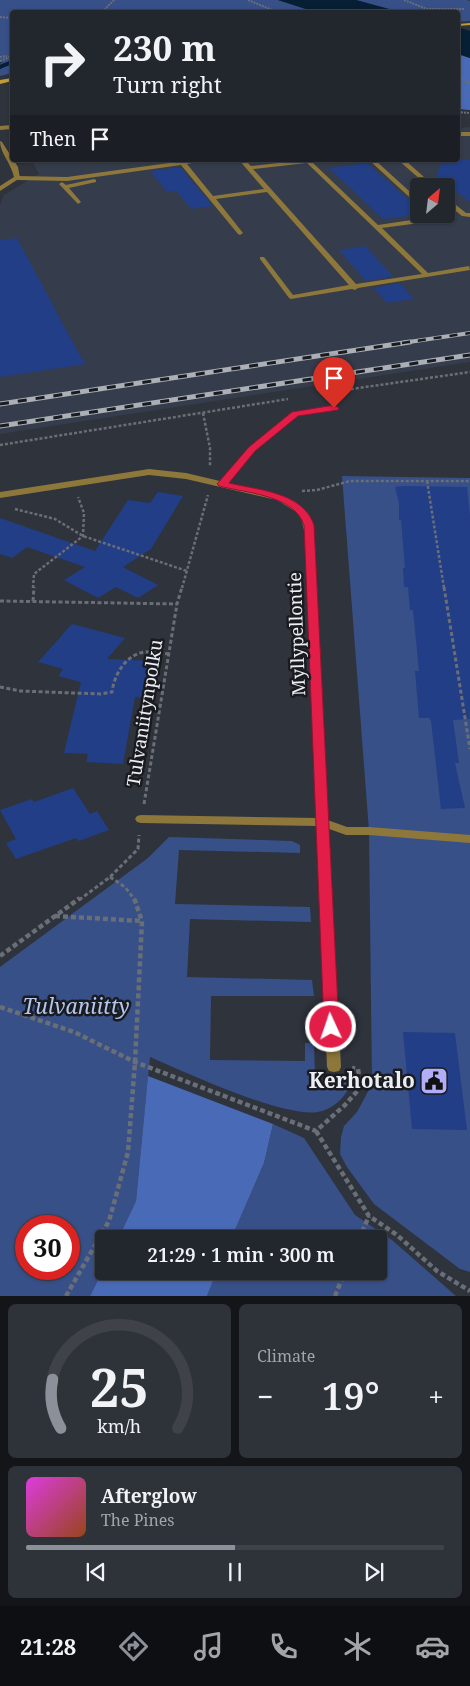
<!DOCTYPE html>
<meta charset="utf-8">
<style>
body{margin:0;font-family:"Noto Serif",serif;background:#2e3239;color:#f1f3f6;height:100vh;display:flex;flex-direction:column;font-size:19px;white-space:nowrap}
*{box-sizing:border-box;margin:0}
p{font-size:16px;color:#a2a5aa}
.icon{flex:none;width:28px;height:28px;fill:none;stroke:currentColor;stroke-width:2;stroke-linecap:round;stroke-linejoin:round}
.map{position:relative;height:1296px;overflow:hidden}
.sheet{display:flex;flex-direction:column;gap:8px;padding:8px;background:#131519;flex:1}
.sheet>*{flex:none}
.guide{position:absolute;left:10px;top:10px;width:450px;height:152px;border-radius:5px;box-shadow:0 1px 4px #0004,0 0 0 1px #3f4349;background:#22262d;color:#f1f3f6;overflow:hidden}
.needle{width:32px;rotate:28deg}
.tools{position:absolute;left:410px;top:178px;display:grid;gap:10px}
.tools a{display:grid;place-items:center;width:45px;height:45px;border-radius:5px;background:#22262d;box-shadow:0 1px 4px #0004,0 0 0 1px #3f4349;font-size:25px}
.speed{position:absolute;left:15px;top:1215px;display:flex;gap:10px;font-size:25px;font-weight:700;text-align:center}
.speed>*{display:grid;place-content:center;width:65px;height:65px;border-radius:50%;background:#22262d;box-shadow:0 1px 4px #0004,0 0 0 1px #3f4349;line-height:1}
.speed .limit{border:8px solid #d22;background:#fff;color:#111}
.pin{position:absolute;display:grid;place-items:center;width:42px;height:42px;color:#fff;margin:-51px -21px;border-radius:50% 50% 50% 0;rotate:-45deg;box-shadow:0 0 5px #0007}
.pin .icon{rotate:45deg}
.me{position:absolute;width:55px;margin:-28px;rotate:357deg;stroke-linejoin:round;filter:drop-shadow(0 0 4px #0008)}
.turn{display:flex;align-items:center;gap:18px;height:105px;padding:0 20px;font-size:22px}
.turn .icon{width:65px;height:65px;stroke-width:2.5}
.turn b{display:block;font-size:35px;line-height:42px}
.then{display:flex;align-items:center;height:48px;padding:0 20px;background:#0003;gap:10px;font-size:19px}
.big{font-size:38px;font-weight:600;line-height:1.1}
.sheet .widget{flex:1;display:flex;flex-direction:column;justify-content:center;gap:8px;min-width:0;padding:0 18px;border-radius:8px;background:#2e3239}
.sheet .dial{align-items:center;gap:0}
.dial svg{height:130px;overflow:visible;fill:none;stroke:#3f4349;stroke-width:7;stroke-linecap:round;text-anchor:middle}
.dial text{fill:#f1f3f6;stroke:none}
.song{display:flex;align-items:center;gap:15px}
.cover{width:60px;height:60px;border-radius:8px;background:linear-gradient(135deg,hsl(300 70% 55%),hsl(20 70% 35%))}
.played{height:5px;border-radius:2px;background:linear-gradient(90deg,#8c9099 50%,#3f4349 50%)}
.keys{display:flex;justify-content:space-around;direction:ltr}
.heat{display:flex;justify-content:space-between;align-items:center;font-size:28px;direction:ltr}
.sheet .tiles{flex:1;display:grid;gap:8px;grid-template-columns:1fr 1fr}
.widget:last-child{grid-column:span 2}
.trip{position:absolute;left:95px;top:1230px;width:292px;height:50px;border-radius:5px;background:#22262d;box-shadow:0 1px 4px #0004,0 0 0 1px #3f4349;font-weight:600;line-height:50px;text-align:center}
.menu{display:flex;height:80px;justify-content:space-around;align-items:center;background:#0e0f12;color:#a2a5aa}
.menu .icon{width:35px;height:35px}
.menu .on{color:#8c9099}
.menu b{font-size:22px;color:#f1f3f6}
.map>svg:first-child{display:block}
.built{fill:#353c4b;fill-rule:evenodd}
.green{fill:#385088;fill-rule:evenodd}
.forest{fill:#496ab6}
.water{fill:#071f34}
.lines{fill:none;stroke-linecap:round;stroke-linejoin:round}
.stream{stroke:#071f34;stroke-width:4}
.building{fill:#223e86}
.path-far3{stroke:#6a6e76;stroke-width:2;stroke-dasharray:2 1;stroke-linecap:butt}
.path-far2{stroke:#6a6e76;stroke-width:2.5;stroke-dasharray:3 2;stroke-linecap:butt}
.path-far1{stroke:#6a6e76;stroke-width:3;stroke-dasharray:4 2.5;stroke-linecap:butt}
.path{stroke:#6a6e76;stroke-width:4.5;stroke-dasharray:5 3;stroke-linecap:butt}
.service{fill:#8d773b;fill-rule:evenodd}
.minor{fill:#8d773b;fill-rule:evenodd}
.secondary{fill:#c19c34;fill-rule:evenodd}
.rail-far1-casing{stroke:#abafb6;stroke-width:4}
.rail-casing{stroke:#abafb6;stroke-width:5}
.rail-far1{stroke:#191b1f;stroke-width:2.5;stroke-dasharray:8;stroke-linecap:butt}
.rail{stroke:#191b1f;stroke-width:3;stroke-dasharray:9;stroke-linecap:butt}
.route{fill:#e11d48;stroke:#92132f}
.labels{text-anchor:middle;stroke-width:5;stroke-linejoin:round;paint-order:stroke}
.street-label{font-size:18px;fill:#ebeef4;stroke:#191b1f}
.near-park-label{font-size:21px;font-style:italic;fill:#b2c6ef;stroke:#191b1f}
.near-poi-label{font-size:21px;font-weight:bold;fill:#ebeef4;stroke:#191b1f;text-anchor:end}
</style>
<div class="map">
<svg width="470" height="1296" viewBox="0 0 470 1296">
<rect width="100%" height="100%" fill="#2e333c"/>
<path class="built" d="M470,127V362L0,434V205L4,195L39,174L32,160H458V128ZM419,186H446V214H419Z"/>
<g class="green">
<polygon points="0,0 278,0 315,12 12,12 12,68 10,70 12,71 12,73 0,76 0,64 3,62 0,62"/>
<polygon points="356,0 467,0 470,1 470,21 458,22 458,12 400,12"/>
<polygon points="342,476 470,478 470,1272 460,1269 374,1204 347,1167 340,1154 341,1137 344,1126 357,1112 372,1084 369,831"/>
<path d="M169,837L292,841L300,845V853L179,850L175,904L310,907L311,922L190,919L187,977L312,980L314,996H211L210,1060L305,1061V1043H314L315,1079L352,1083C345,1097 334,1109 318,1112C283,1118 185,1072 150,1057L136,1201L118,1239H104V1268L90,1296H0V967L148,858ZM26,1226H69V1269H26Z"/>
<polygon points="273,1124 304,1138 355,1215 392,1240 456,1296 207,1296 217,1271 379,1271 379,1239 231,1239 264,1163"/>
</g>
<g class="forest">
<polygon points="458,54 470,58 470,110 458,109"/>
<polygon points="148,1076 273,1124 264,1163 231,1239 118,1239 136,1201"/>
<polygon points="104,1268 104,1271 217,1271 207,1296 90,1296"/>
</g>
<g class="water">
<polygon points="278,0 356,0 400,12 315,12"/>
<polygon points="458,27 470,31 470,58 458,54"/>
</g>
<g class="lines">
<polyline class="stream" points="0,67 12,62"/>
</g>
<g class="building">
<polygon points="442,160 470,160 470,202 450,187 450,183 437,176"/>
<polygon points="367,163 419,209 419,214 423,214 383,219 329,168"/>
<polygon points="180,167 213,206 191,209 176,191 167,192 150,171"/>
<polygon points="17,238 78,352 86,364 0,377 0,240"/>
<polygon points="365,246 393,276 366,281 339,250"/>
<polygon points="400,283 414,299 387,303 373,288"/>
<polygon points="403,486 467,487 470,515 470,719 453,720 459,763 455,763 465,808 441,809 431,721 429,718 419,718 415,671 419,671 413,610 410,610 408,587 404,587 403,568 405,568 401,520 399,520 399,503 395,487"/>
<polygon points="158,492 183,496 151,549 123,567 158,585 138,598 116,587 98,598 64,580 85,567 27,547 12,558 0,554 0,518 95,551 128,500 150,503"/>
<polygon points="72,624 125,638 107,659 156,661 150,698 135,697 123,764 86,762 88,754 64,753 81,682 58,676 63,669 38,662"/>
<polygon points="73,788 90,814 97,811 109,830 79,841 76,838 16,859 6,843 16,839 0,810 32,799 34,802"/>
<polygon points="403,1032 455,1033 467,1130 412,1129"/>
</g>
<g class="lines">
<g class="path-far3">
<polyline points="248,0 277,12"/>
<polyline points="404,0 427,9 464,9"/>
<polyline points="102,12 114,0"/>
<polyline points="0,17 12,18"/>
<polyline points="0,57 7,56"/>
<polyline points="0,61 12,56"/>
<polyline points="458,76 470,84"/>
<polyline points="458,112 470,113"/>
</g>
<g class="path-far2">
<polyline points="331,392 470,372"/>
<polyline points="203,413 210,448 210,466"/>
<polyline points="0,445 288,399"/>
<polyline points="427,481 444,588"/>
<polyline points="302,491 317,490 350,481 470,481"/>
<polyline points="15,509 55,519 83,536 187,571"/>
<polyline points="33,588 34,574 83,536 84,513 78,497"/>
<polyline points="182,588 208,495"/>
</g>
<g class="path-far1">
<polyline points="444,587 470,749"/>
<polyline points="0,601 177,604"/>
<polyline points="33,601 34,587"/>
<path d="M0,687L20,691L101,694L112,692C114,675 126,654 145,652C153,651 161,653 169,654"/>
<polyline points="144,804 177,604 182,587"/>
<polyline points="110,877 125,887 135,900"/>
<polyline points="79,900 110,877 138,849 139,835"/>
</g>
<g class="path">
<polyline points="55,916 142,921"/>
<polyline points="0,956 80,898"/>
<polyline points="0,1007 74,1032 135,1062 316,1131 345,1105 361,1087 358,1069 352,1068"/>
<polyline points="316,1131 369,1216 397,1235 437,1271 470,1291"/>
<polyline points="359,1239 369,1216"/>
<polyline points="66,1296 109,1221 128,1152 135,1062 142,921 134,898"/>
<polyline points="335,1296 345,1271"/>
</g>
<g class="service">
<polygon points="12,125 12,129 0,130 0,126"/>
<rect x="458" y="132" width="12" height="4"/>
<path d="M191,160H207L187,164L213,196L264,189L239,160H245L251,166L305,160H324L313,163L378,225L425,218L427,217L425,214H431L433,216V218L427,222L382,228L428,273L469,266L470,270L358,288L355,290L352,289L291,299L289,298L260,259V257H264L293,295L349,285L267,192L216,199L243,233L240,235L238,234L181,165L67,181L17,180L14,178L17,176L67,177ZM307,163L422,274L356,284L253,169Z"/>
<polygon points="369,160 375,160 419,200 419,206"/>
<polygon points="398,160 405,160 434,186 428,186"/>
<polygon points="94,179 96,180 96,182 69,188 81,202 78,204 59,184 62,182 66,185"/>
<polygon points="446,197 466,213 470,213 470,217 462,216 446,203"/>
<polygon points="334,406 338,408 337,410 297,416 255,451 225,486 219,486 218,484 249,447 292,412"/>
<polygon points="322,818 347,827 369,827 470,835 470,843 369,835 346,835 318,825 316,822 318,819"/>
</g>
<g class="minor">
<path d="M0,141L2,142L18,167L20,178L0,191V186L14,177C11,163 0,153 0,141Z"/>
<polygon points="149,469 186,473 283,496 299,505 309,516 313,528 315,545 341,1067 339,1071 334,1072 329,1071 327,1067 317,826 141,823 137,822 135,819 137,816 141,815 317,818 305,535 302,521 298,513 277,500 186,479 149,475 0,498 0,492"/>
</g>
<g class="secondary">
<polygon points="470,23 470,25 458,26 458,24"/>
<polygon points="12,78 12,81 0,84 0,80"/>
</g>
<defs>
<polyline id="rail-far1" points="402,343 470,333"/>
<g id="rail">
<polyline points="0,404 410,342"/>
<polyline points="0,426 470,355"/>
</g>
</defs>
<use href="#rail-far1" class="rail-far1-casing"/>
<use href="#rail" class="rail-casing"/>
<use href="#rail-far1" class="rail-far1"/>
<use href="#rail" class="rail"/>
</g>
<path class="route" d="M334,405L339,408L338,410L298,416L255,451L229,483C258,490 303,492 314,525L339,1027L336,1032L331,1033L326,1032L324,1027L304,525C294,495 246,493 219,486L217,484L249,447L292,412Z"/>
<defs>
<symbol id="civic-square" viewBox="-11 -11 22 22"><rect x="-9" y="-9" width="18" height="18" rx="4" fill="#b2adf9" stroke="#191b1f"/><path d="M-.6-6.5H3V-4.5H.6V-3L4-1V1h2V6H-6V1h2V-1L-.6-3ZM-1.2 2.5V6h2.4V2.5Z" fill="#111"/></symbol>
</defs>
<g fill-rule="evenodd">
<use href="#civic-square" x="418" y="1065" width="32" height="32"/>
</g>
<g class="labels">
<g class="street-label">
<text transform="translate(297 634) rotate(-92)" y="6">Myllypellontie</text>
<text transform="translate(145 713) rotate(-81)" y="6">Tulvaniitynpolku</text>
</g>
<g class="near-park-label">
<text x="76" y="1014">Tulvaniitty</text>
</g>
<g class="near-poi-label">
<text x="415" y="1088">Kerhotalo</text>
</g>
</g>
</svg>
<div class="tools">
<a><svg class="needle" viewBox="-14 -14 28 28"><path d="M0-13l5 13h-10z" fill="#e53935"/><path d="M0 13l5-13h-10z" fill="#a2a5aa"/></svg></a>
</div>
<div class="speed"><div class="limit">30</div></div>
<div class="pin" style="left:334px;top:408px;background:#d93025"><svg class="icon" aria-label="arrive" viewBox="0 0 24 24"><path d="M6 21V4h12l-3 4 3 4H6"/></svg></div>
<svg class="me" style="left:331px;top:1027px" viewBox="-20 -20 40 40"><circle r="17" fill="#e11d48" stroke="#fff" stroke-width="3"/><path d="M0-11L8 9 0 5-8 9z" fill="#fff"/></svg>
<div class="trip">21:29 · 1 min · 300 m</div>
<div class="guide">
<div class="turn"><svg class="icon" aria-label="right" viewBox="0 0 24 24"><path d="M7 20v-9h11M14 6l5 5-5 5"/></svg><div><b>230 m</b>Turn right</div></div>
<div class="then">Then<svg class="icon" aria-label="arrive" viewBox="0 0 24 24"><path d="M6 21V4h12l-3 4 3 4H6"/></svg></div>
</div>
</div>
<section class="sheet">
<div class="tiles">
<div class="widget dial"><svg viewBox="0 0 100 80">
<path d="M14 69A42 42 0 1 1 86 69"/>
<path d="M14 69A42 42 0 0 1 9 39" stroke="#8c9099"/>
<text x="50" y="56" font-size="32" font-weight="700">25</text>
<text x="50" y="72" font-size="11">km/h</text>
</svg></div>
<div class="widget"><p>Climate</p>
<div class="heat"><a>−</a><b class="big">19°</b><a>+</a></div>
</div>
<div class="widget">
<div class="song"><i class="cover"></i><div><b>Afterglow</b><p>The Pines</p></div></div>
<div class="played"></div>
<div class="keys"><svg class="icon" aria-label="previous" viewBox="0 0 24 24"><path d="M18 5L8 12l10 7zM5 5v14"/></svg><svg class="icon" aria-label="pause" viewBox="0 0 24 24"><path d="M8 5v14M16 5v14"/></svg><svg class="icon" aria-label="next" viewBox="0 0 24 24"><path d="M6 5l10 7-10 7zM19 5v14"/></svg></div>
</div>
</div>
</section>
<nav class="menu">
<b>21:28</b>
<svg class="icon on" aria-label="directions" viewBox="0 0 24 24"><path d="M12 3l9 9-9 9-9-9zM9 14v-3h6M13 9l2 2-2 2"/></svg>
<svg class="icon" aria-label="music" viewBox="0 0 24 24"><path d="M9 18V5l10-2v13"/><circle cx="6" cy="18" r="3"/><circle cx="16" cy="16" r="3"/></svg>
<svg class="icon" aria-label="phone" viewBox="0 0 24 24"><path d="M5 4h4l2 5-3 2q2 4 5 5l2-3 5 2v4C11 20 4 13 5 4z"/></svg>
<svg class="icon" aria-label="climate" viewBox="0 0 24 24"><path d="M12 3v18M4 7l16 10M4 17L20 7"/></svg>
<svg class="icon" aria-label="car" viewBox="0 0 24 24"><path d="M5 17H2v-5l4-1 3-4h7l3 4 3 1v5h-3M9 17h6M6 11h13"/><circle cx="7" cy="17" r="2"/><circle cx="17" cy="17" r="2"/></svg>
</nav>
